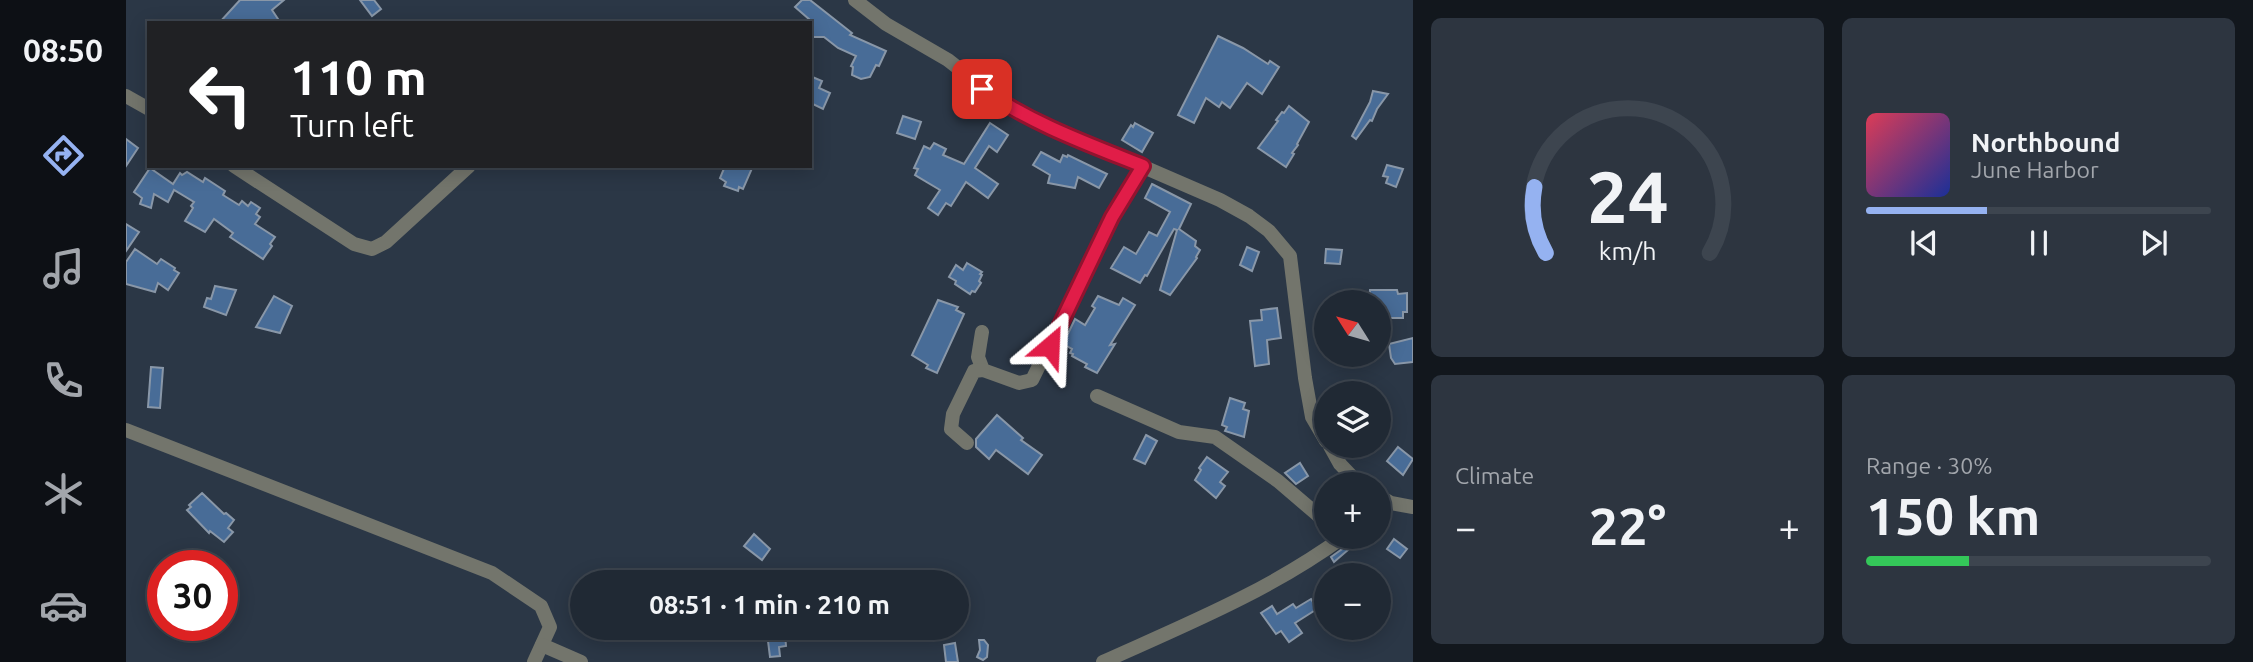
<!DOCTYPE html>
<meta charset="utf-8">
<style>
body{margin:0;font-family:Ubuntu,sans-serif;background:#2d3540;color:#f1f3f6;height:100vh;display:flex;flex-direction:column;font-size:26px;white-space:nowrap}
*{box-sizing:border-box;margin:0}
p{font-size:23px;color:#a2a6ac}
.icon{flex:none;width:38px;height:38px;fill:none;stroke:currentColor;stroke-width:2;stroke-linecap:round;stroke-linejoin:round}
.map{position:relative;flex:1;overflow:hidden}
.panel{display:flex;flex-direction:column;gap:18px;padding:18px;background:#12171d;width:840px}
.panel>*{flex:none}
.guide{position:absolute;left:21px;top:21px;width:665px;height:147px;border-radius:0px;box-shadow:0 4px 18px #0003,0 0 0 2px #3d454f;background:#202124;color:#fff;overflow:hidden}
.needle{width:46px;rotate:307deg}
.fabs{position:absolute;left:1188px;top:290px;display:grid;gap:14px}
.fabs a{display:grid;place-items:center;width:77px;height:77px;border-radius:50%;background:#202934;box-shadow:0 4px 18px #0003,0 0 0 2px #3d454f;font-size:35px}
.speed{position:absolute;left:21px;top:550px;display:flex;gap:14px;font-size:35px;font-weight:700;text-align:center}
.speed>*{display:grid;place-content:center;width:91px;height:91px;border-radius:50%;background:#202934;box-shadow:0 4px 18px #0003,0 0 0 2px #3d454f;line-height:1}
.speed .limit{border:10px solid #d22;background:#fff;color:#111}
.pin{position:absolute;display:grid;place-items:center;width:60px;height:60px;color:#fff;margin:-30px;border-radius:14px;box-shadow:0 4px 10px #0006}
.me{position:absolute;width:77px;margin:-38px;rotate:26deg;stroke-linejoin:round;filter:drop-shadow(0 0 5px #0008)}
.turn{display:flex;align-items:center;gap:24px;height:147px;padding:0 28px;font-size:32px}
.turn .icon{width:91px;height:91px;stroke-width:2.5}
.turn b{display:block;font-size:49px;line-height:60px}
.big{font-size:52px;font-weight:700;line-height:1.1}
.panel .widget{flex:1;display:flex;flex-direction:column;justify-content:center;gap:10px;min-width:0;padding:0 24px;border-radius:10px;background:#2d3540}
.panel .dial{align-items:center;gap:0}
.dial svg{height:182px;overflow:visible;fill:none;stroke:#3d454f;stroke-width:7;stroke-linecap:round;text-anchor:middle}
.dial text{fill:#f1f3f6;stroke:none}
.song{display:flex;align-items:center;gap:21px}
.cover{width:84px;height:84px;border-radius:10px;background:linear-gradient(135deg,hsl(350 70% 55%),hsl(230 70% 35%))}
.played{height:7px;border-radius:4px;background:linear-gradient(90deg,#95b2f1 35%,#3d454f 35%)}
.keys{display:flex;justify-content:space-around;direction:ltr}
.heat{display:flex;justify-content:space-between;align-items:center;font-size:38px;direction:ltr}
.charge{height:10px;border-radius:5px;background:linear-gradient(90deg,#34c759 30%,#3d454f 0)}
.panel .tiles{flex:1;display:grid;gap:18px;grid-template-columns:repeat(2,1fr)}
.trip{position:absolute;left:444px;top:570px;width:399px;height:70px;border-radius:35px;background:#202934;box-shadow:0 4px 18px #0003,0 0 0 2px #3d454f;font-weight:700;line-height:70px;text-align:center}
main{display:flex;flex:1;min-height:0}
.menu{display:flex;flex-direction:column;width:126px;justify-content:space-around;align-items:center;background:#0d1015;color:#a2a6ac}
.menu .icon{width:49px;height:49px}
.menu .current{color:#95b2f1}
.menu b{font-size:32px;color:#f1f3f6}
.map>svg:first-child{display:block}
.building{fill:#486c97;stroke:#8997a8;stroke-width:2}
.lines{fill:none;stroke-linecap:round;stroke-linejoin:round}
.minor{stroke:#73756c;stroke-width:14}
.route-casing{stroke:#92132f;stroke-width:18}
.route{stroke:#e11d48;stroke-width:12}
</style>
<main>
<nav class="menu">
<b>08:50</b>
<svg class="icon current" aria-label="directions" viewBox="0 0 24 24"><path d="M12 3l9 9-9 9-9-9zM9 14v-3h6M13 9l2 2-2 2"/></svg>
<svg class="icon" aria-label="music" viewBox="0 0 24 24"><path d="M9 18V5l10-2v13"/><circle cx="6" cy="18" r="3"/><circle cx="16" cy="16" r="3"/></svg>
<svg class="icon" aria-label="phone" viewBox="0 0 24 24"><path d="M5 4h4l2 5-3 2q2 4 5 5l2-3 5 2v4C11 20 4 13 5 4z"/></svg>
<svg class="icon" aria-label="climate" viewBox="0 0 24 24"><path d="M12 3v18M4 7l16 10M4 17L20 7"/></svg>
<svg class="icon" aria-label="car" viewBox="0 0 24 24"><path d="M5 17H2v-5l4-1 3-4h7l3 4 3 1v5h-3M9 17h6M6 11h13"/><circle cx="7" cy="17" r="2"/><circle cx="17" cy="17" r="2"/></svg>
</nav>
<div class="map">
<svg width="1287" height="662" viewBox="0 0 1287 662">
<rect width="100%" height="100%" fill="#2b3746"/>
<g class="building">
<polygon points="114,0 158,0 146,10 152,19 146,23 93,23"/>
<polygon points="234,0 248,0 255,9 246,16"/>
<polygon points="676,0 684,0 726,33 724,35 760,51 753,66 750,65 744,77 735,79 726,75 727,67 725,66 730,56 712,48 698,37 684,37 684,20 669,7"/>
<polygon points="1092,36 1117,48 1142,64 1144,61 1153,67 1136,94 1121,83 1104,108 1096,102 1093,107 1080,98 1068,123 1052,115"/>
<polygon points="684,76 696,81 693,88 704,93 697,109 687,104 684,110"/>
<polygon points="1247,91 1262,94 1251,109 1246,121 1244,120 1230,139 1226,136 1244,102"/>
<polygon points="1163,106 1183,122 1171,144 1172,145 1166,153 1168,154 1160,167 1132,148 1152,121 1150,120 1156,112 1158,113"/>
<polygon points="777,116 795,122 789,139 771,133"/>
<polygon points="864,123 882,135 871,152 863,146 849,168 872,184 862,198 840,182 825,206 820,203 812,215 802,208 814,190 789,175 792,169 788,168 798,146 804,149 808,143 820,149 817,155 838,164"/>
<polygon points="1009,123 1027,133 1016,152 996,140 1005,125 1007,127"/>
<polygon points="0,139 12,148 0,166"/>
<polygon points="915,152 934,162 937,155 941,157 942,155 981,174 973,188 952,177 949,188 922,183 924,175 907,165"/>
<polygon points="1261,165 1277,169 1270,187 1260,183 1262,177 1257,176"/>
<polygon points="599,166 627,166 617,189 613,187 612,191 598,186 600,182 594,178"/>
<polygon points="24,168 47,184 54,173 56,175 61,172 77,182 79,178 99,191 97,195 113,205 116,201 122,206 125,202 134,208 130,214 134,217 129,224 149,237 144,244 146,246 137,259 104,237 107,233 88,219 79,232 59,221 67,208 65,206 68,202 48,190 42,202 28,194 25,208 14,204 16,198 8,192"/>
<polygon points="1026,184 1065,204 1053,229 1070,241 1069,246 1074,250 1070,257 1071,258 1044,295 1034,290 1051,230 1048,229 1021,276 1019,275 1014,283 985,268 998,247 1010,254 1023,232 1031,236 1044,212 1019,198"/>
<polygon points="0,224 13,232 0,251"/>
<polygon points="1121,247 1133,252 1126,271 1114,265"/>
<polygon points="9,249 31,264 35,259 49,268 48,270 53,273 42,290 32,283 29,292 0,284 0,262"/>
<polygon points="1200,249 1216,250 1214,264 1199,263"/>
<polygon points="841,263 856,272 854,274 856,275 853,281 855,283 849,292 846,291 844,294 829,284 830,281 823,277 830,265 837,270"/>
<polygon points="89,286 110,290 100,315 78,307 81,298 85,299"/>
<polygon points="1244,290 1271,290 1272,294 1281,293 1281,312 1277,312 1277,318 1264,318 1260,317 1260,313 1254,313 1254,303 1243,303"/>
<polygon points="148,296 166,306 154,333 130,327"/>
<polygon points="972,296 993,305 997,298 1009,305 984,345 989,344 971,373 959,367 961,364 946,356 947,354 944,353 946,349 937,344 949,319 959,325 969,308 966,306"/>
<polygon points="812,300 832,307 830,310 838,314 811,373 800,368 802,365 786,355"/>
<polygon points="1151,308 1155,338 1141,340 1143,364 1129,366 1124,321 1136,320 1135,310"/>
<polygon points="1287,338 1287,362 1269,364 1265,358 1263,344"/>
<polygon points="25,367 37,368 34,408 22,407"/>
<polygon points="1104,398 1119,403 1117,409 1123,411 1118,437 1099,431 1101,427 1096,425"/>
<polygon points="871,415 897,438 895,440 916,455 902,474 870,450 863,459 850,447 850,439"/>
<polygon points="1020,435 1031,441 1019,464 1008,459"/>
<polygon points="1272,447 1287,459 1277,475 1261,461"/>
<polygon points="1081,457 1102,472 1094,482 1099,486 1090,498 1069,480 1075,470 1073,468"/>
<polygon points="1174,463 1182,476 1170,484 1159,473"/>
<polygon points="76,493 98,514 100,513 108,520 102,528 107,532 98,542 84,531 83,533 61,510 65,507 63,505"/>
<polygon points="628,534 644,549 636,560 618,546"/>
<polygon points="1227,537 1237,537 1208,562 1205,557 1223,544"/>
<polygon points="1268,539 1281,549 1274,558 1261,549"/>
<polygon points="1185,599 1191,609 1169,623 1176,633 1163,642 1155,631 1150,634 1135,613 1146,606 1151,614 1167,604 1170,608"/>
<polygon points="659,634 660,646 653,647 654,656 644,657 642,641 646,640 648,635"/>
<polygon points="853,640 858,640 862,645 861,657 857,660 851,657 854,650"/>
<polygon points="829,643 832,662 820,662 818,645"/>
</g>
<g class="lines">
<g class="minor">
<polyline points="729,0 760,24 822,60 878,104 916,123 1094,200 1123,216 1143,231 1164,256 1179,378 1186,417 1200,441"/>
<polyline points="0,96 23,109"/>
<polyline points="108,166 228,244 246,249 260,242 343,166"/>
<polyline points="856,332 852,357 857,370 893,383 906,380 986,217 1017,166"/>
<polyline points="971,396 1053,432 1089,437 1152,481 1200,522"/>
<polyline points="0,430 366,573 415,606 424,627 408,662"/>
<polyline points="841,443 825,429 827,414 848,371 857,370"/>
<polyline points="1204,446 1214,464 1234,485"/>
<polyline points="1253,496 1265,503 1287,507"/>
<polyline points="416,645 455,662"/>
<path d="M977,662C1059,625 1143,591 1217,537"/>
</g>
</g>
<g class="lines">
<defs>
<path id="route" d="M856,89C904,123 962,144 1017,166L986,217L924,346"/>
</defs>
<use href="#route" class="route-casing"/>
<use href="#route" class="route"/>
</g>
</svg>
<div class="fabs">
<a><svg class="needle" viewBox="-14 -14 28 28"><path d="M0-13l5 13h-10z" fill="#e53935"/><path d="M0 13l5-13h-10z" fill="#a2a6ac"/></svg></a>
<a><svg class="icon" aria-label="layers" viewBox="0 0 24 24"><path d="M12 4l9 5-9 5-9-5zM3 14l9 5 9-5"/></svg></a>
<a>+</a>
<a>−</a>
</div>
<div class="speed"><div class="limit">30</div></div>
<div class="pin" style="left:856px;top:89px;background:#d93025"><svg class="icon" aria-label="arrive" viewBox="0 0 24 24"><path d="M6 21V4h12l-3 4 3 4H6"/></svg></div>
<svg class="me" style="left:924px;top:346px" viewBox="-20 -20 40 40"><path d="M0-17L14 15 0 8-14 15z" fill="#e11d48" stroke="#fff" stroke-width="4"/></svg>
<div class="trip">08:51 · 1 min · 210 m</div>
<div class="guide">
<div class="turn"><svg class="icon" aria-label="left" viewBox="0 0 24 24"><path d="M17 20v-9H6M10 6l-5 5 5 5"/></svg><div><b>110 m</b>Turn left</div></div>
</div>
</div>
<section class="panel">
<div class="tiles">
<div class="widget dial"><svg viewBox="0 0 100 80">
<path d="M14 69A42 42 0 1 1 86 69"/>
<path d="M14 69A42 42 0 0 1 9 40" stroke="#95b2f1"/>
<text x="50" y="56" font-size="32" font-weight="700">24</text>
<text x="50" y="72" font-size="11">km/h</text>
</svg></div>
<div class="widget">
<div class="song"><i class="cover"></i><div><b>Northbound</b><p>June Harbor</p></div></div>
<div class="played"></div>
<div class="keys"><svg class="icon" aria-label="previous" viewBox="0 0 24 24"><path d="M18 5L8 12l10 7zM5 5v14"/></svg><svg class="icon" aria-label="pause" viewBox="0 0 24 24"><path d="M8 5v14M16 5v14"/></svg><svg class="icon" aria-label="next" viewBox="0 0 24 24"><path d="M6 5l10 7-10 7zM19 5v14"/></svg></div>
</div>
<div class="widget"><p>Climate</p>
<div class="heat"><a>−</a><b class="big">22°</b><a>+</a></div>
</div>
<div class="widget"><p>Range · 30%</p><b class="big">150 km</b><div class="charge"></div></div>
</div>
</section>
</main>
